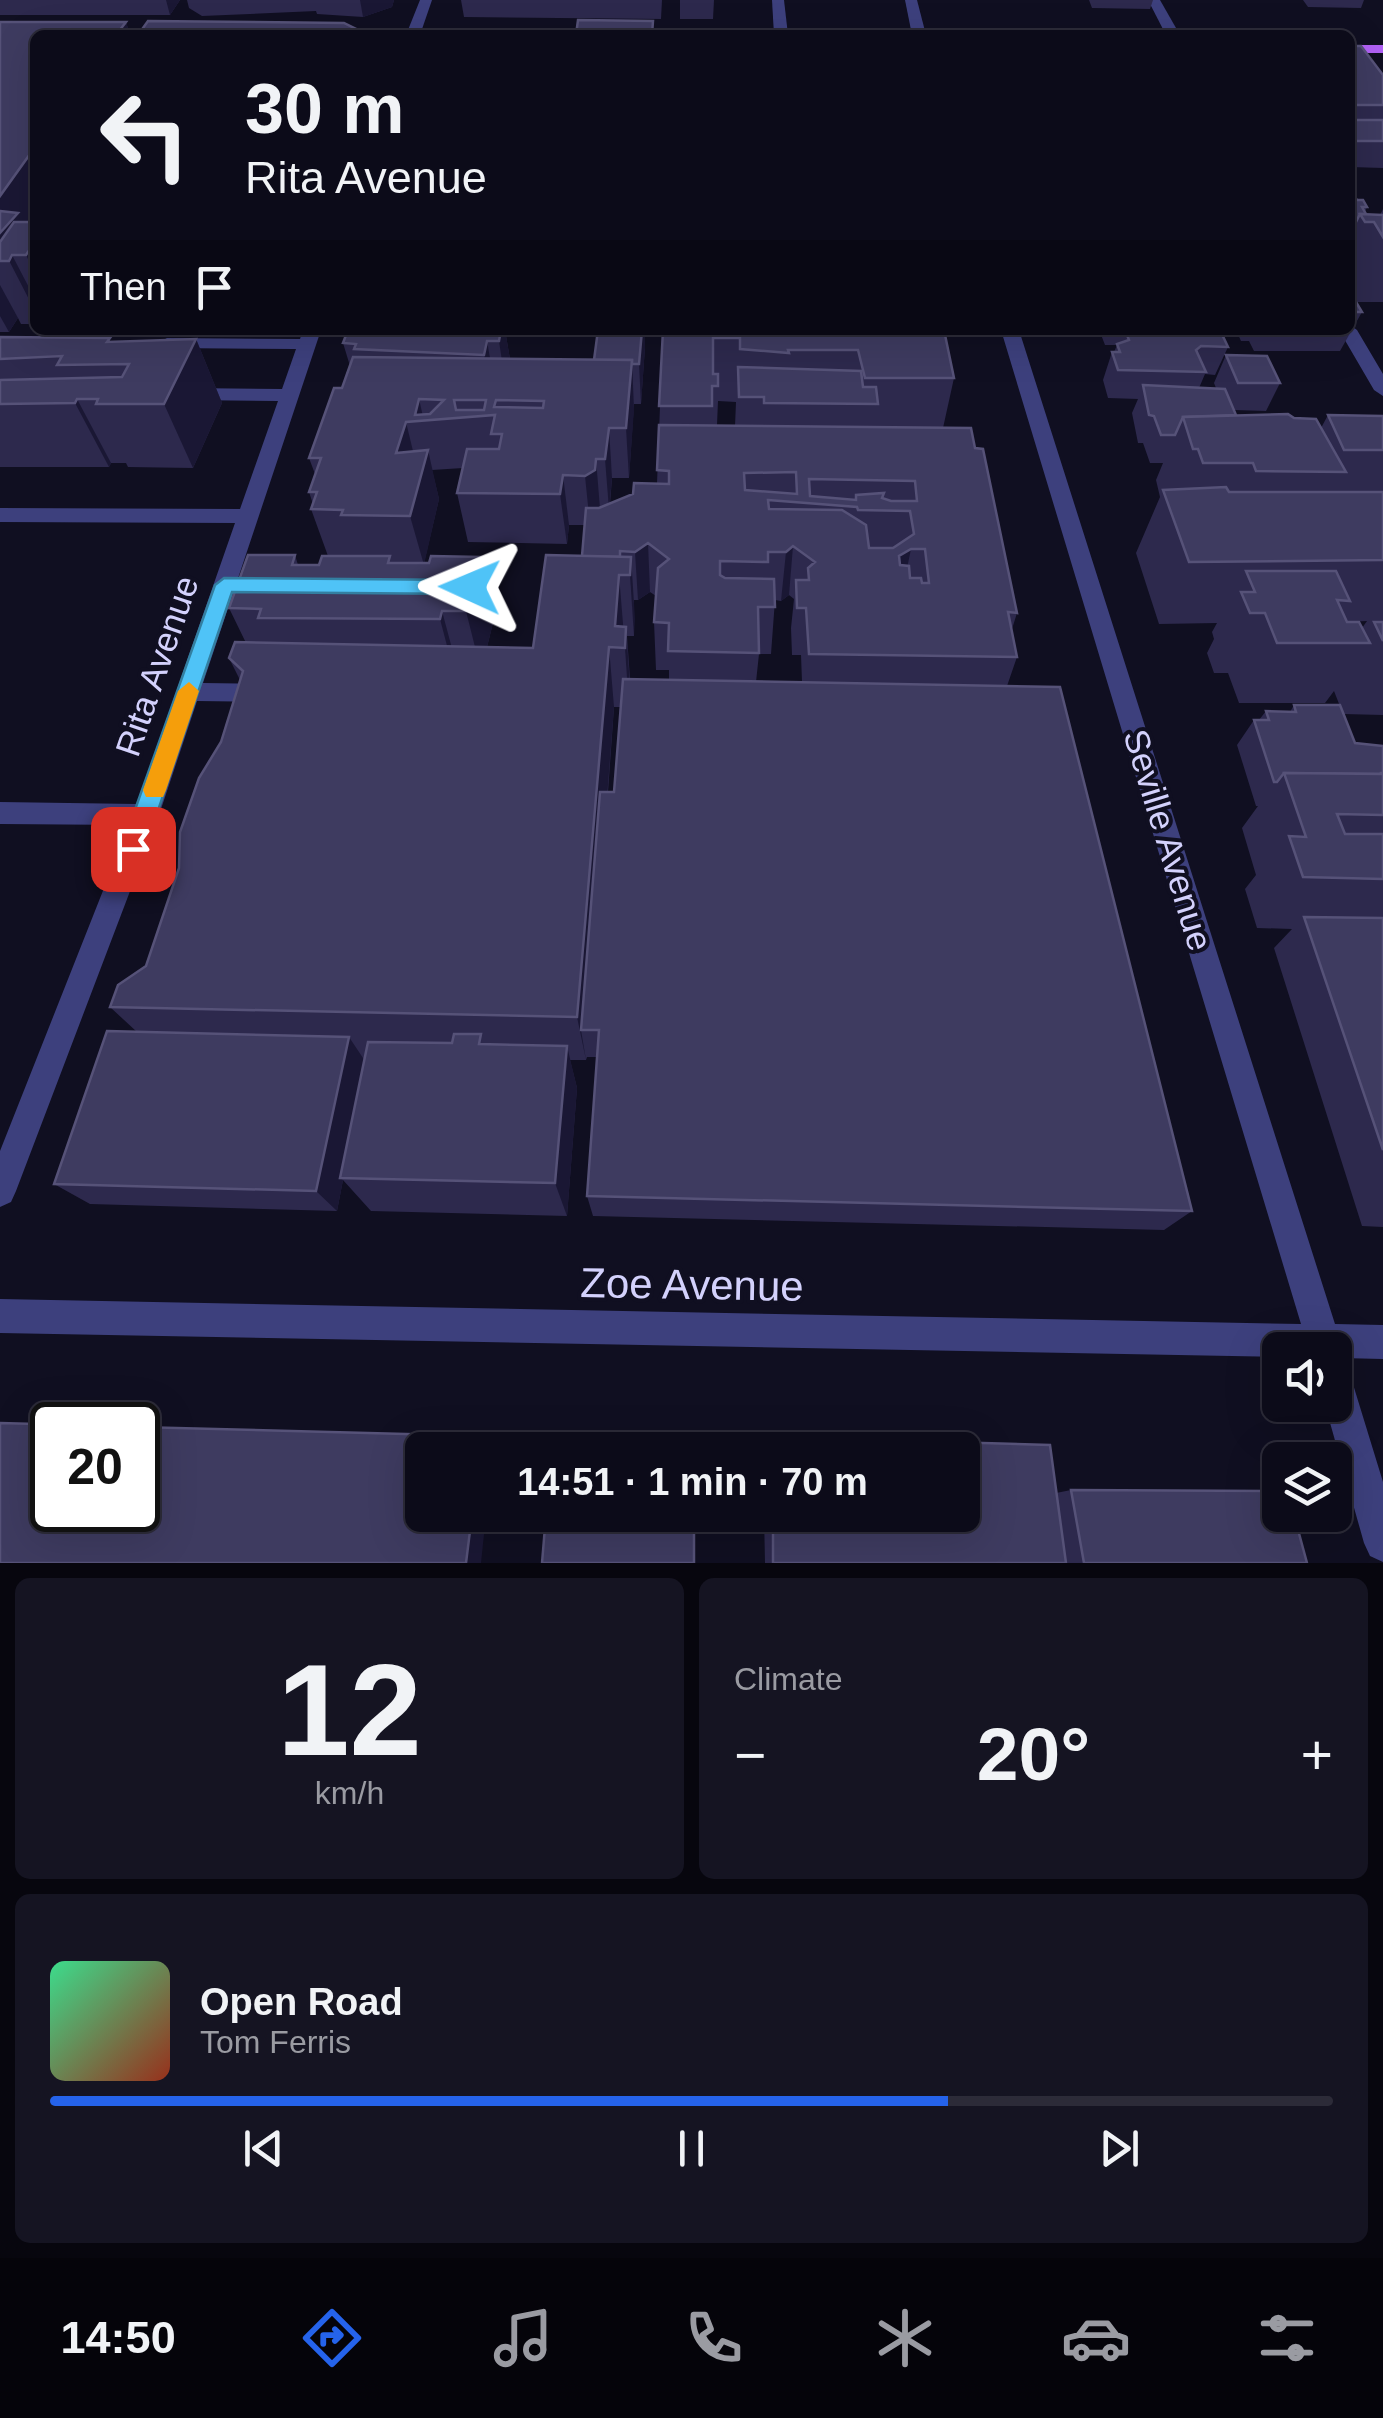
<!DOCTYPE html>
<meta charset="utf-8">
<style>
body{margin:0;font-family:Helvetica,sans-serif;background:#151422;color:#f1f3f6;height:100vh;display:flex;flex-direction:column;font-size:38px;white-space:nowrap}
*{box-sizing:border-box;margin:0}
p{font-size:32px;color:#9a9ba2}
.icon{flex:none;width:55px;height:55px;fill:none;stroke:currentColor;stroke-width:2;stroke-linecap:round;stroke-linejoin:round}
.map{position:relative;height:1563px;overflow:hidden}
.drawer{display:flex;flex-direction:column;gap:15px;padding:15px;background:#07060e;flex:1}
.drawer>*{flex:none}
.banner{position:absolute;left:30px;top:30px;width:1325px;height:305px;border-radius:15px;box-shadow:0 10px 40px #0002,0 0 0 2px #2c2b38;background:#0c0b19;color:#f1f3f6;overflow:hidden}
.tools{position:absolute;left:1262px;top:1332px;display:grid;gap:20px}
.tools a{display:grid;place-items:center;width:90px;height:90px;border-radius:15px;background:#0c0b19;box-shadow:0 10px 40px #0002,0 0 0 2px #2c2b38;font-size:50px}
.speed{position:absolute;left:30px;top:1402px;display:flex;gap:20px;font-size:50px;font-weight:700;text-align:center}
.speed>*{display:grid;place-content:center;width:130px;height:130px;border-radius:50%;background:#0c0b19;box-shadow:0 10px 40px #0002,0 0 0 2px #2c2b38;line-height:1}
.speed .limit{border:5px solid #111;border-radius:15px;background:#fff;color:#111}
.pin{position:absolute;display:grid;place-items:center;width:85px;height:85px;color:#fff;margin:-42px;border-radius:20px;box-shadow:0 5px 15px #0006}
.me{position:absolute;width:110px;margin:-55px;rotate:271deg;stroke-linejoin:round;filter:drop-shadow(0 0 8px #0008)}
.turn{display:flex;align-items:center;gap:35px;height:210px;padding:0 50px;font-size:45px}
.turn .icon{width:130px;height:130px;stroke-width:2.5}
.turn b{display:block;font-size:70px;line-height:85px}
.then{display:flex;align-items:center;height:95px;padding:0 50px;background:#0003;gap:20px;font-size:38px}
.big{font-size:75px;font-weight:700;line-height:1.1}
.drawer .widget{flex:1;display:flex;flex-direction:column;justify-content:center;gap:15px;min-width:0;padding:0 35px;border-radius:15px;background:#151422}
.drawer .dial{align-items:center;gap:0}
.dial b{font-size:130px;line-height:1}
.song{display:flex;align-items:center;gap:30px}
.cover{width:120px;height:120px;border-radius:15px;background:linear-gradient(135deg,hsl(150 70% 55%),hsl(10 70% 35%))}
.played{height:10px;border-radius:5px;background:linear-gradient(90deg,#2563eb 70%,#2c2b38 70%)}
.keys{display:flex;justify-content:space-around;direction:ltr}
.heat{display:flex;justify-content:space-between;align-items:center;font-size:55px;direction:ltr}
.drawer .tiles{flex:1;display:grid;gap:15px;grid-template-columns:1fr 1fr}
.widget:last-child{grid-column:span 2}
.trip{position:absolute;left:405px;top:1432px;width:575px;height:100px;border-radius:15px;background:#0c0b19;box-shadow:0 10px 40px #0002,0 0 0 2px #2c2b38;font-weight:700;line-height:100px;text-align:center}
.tab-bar{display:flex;height:160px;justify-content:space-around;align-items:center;background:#05040a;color:#9a9ba2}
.tab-bar .icon{width:70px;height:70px}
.tab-bar .on{color:#2563eb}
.tab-bar b{font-size:45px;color:#f1f3f6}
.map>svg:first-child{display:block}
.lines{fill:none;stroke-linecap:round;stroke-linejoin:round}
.minor{fill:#3d407d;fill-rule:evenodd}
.major{fill:#b060f4;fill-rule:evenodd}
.wall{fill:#2d294d;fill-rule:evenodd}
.shaded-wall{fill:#1a1734}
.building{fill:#3e3b60;stroke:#565278;stroke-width:2.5;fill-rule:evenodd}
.route{fill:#4fc3f7;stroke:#337fa1;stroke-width:2.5}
.slow{fill:#f59e0b}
.labels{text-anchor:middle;stroke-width:8;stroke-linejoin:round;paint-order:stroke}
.street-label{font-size:35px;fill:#d3d1fc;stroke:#100f21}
.near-street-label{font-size:42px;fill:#d3d1fc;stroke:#100f21}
</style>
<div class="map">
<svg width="1383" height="1563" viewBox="0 0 1383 1563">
<rect width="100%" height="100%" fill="#100f21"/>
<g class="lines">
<g class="minor">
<polygon points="420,0 432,0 420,35 406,35"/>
<polygon points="772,0 784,0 788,35 774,35"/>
<polygon points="905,0 917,0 926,35 912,35"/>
<polygon points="1148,0 1160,0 1180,35 1166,35"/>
<polygon points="1350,325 1357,330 1383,374 1383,396 1374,390 1339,330 1350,330"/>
<polygon points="303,330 321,330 203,683 268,684 280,693 268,702 197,701 159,815 16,1191 11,1202 0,1207 0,1151 129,825 0,824 0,802 137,804 235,523 0,522 0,508 240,509 278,401 185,400 176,394 185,388 282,389 296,349 167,348 158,343 167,338 300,339"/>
<polygon points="1001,330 1019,330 1335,1324 1383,1325 1383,1359 1340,1358 1335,1363 1335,1350 1280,1350 1280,1357 0,1333 0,1299 1301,1324"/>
<polygon points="1335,1364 1347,1369 1352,1381 1383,1482 1383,1562 1370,1556 1364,1543 1325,1405 1335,1405"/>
</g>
<rect class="major" x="1350" y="45" width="33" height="8"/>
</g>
<g class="wall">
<polygon points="0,0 180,0 170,15 0,15"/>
<polygon points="187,0 394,0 392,7 363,17 317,14 316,11 202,16 189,8"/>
<polygon points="461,0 662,0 661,19 464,17"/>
<polygon points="680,0 714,0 713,19 680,19"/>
<polygon points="1089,0 1153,0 1150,9 1092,8"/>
<polygon points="1303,0 1364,0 1361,8 1308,7"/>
<polygon points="0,22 126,22 130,35 35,35 35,212 28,222 35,223 35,324 21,324 18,318 9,332 0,332"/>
<polygon points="1350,46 1383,75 1383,168 1350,167"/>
<polygon points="1350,190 1357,200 1367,207 1365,212 1366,214 1380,215 1383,209 1383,302 1356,302 1362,312 1340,351 1254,351 1249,341 1241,341 1236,330 1350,330"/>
<polygon points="161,330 251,330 250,331"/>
<path d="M348,330H505L510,359L594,360L598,330H645V347L641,404H634L629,478H612L610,504L657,483L663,330H944L954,378L943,428L975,448L1017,613L1012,629L1017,657L1007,686L1192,1211L1164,1230L593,1216L587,1196L597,1057H587L586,1060H570L577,1088L567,1216L371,1211L343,1180L337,1211L90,1204L54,1184L137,1032L110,1007L146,966L221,742L240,680L229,658L246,643L229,608L295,555L298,565H319L328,556L311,509L313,504L309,492L315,474L309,458L342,388L350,366L343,343ZM718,401L736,402L735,426L717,425ZM463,468L457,493L468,542L567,544L569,525H585L582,556L533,648L487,647L494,619L481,557L424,563L439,499L432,470ZM650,592L656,596L654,622L656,670H669V680L630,679L627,636H634V600H638ZM789,595L794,599L791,628L792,655H801L802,682H756L759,654H771L775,600L781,601ZM614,707H620L614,792H608Z"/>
<path d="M1087,330H1220L1228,347L1215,375L1205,374L1199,388H1216L1214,383L1226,355L1280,383L1266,411L1234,410L1236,415L1294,418L1321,428L1328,415L1383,416V715L1343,714L1334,691L1325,703H1239L1228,673H1214L1207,653L1214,639L1212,632L1217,623L1159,624L1136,553L1160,497L1156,480L1163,463H1150L1143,443H1138L1132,413L1138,399L1108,398L1103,380L1112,352H1114L1117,345H1105L1100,332L1087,331ZM1367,621L1362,628L1347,622Z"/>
<polygon points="0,337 111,342 196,339 222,403 193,468 128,467 126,463 111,463 109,467 0,467"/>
<polygon points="1294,705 1355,743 1383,746 1383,1227 1362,1226 1274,948 1292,929 1257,928 1245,889 1256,875 1242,828 1258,806 1256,806 1237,745 1254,720 1259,720 1266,711 1290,712"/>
<polygon points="771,1437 1050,1445 1056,1493 1071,1490 1280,1491 1280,1515 1294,1515 1307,1563 765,1563 764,1515 962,1515 962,1450 764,1450"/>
</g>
<g class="shaded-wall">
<polygon points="166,0 180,0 170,15"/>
<polygon points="360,0 394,0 392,7 363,17"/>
<polygon points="126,22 130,35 116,35"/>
<polygon points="35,147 35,212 25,227 30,249 35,258 35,265 33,265 35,273 26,255 12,255 35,299 35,311 0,243 0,196"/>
<polygon points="0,285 18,318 9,332 0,316"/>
<polygon points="501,330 505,330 510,359 505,381 499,341"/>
<polygon points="642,330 645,330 645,347 641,404 639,364"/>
<polygon points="196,339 222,403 193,468 164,404"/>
<polygon points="487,341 494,381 491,395 484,355"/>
<polygon points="632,360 634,410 629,478 626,428"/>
<polygon points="77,399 111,463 109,467 75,403"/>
<polygon points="419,399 424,421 415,415"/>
<polygon points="406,422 418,472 396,453"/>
<polygon points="609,428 612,478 609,509 605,459"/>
<polygon points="428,450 439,499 424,565 410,516"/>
<polygon points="596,459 600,509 590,525 585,476"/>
<polygon points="563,475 569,525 567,544 560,494"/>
<polygon points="648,543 650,592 638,600 635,552"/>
<polygon points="793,546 789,595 781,601 786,552"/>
<polygon points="911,549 901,597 899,556"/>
<polygon points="481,557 494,619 481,671 466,611"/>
<polygon points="631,557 635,619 634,636 630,575"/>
<polygon points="619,575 624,636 615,626"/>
<polygon points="442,611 458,671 456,680 440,619"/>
<polygon points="626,627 630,687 629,707 625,648"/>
<polygon points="609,647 614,707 589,1030 581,1030 586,1060 577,1017"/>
<polygon points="349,1037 367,1064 340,1178 343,1180 337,1211 316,1191"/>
<polygon points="567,1046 577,1088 567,1216 555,1183"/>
<polygon points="481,1436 494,1443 493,1450 479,1450"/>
<polygon points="472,1515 486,1515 481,1563 466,1563"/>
</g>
<g class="building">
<polygon points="578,20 653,21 652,35 576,35"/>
<polygon points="148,21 344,23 356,29 354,35 138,35"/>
<polygon points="0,22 126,22 116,35 35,35 35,147 0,196"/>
<polygon points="787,30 798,35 729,35 729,31"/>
<polygon points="458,32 529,33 528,35 457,35"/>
<polygon points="1163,32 1165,35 1075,35 1074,34"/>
<polygon points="1350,46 1361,46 1383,75 1383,105 1350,105"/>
<rect x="1350" y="120" width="33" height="21"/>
<polygon points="1350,190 1357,200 1363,200 1367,207 1362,207 1366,214 1360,214 1354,226 1350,226 1352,229 1351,231 1350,231"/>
<polygon points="0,211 18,213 0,233"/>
<polygon points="1360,214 1383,215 1383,237 1374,222 1365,222"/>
<polygon points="14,222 35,222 32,227 35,227 35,249 30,249 26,255 12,255 9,261 0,261 0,242"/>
<polygon points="1350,292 1362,312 1350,312"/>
<polygon points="348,330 501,330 499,341 487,341 484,355 354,349 356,344 343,343"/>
<polygon points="598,330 642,330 639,364 632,364 632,360 594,360"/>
<polygon points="663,330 944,330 954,378 865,378 858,350 788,350 789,353 740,349 740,338 713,338 713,374 718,374 718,386 712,386 712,406 659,406"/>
<polygon points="1125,330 1220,330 1228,347 1201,346 1196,350 1206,372 1118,370 1112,352 1120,352 1117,344 1129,340"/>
<polygon points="0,337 110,338 107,342 196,339 164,404 96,404 98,399 77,399 75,403 0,404 0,380 122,377 129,364 57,365 62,356 0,359"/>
<polygon points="1226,355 1267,356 1280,383 1238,383"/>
<path d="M353,357L632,360L626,428H609L605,459H596L595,470L585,476L563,475L560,494L457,493L467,449H499L502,434H491L495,415L406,422L396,453L428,450L410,516L341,515L343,510L311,509L317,492H309L321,458H309L334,388H342ZM419,399L444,400L430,414L415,415ZM454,400H486L484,410H456ZM496,400L544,401L543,408L494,407Z"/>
<polygon points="738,367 861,371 863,387 876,387 878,404 764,403 764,397 739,397"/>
<polygon points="1143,385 1225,389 1236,415 1183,417 1175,435 1161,435 1154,416 1149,415"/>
<polygon points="1288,414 1294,418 1316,419 1346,472 1256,471 1253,463 1203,463 1198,449 1193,449 1183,417"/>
<polygon points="1328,415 1383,416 1383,450 1344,450"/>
<path d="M659,425L971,428L975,448L983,449L1017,613L1008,612L1017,657L809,654L806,608H797L796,580H809L808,568L815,562L793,546L786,552H768V562L720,561V575L725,578L774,579L775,607H758L759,653L668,651L669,623L654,622L658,568L669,559L648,543L635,552L620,551V557L582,556L586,508H599L633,494L634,483L669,484V471L657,470ZM796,472L797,494L745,490L744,473ZM809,479L915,481L917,501H891L882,498L884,493L856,495V500L810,496ZM768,500L857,507L858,510L910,511L914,534L893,548H869L866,525L842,510L769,509ZM911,549H925L929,583H922L921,578H910L909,566L900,565L899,556Z"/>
<polygon points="1226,487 1229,492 1383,492 1383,560 1189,562 1163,490"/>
<polygon points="248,555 295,555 292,565 319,565 322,556 390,556 388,563 429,563 431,556 481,557 466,611 442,611 440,619 258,618 261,609 229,608"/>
<polygon points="546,555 631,557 630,575 619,575 615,626 626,627 625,648 609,647 577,1017 110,1007 118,985 146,966 179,868 180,832 199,778 221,742 243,671 229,658 235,642 533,648"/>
<polygon points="1246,571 1336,571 1350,601 1337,600 1347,622 1359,622 1370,643 1277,643 1265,613 1250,613 1241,592 1255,592"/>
<polygon points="1374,622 1383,622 1383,641"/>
<polygon points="623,679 1060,687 1192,1211 587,1196 599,1030 581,1030 600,792 614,792"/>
<polygon points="1294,705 1340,705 1355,743 1383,746 1383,773 1381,773 1381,774 1284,773 1277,782 1274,782 1254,720 1269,720 1266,711 1296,712"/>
<polygon points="1284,773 1383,774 1383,815 1337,814 1345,834 1383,834 1383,879 1303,877 1289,836 1306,837"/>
<polygon points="1304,917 1383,918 1383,1150"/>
<polygon points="107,1031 349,1037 316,1191 54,1184"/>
<polygon points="454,1034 481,1034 479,1044 567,1046 555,1183 340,1178 368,1042 452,1043"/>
<polygon points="0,1423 74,1425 52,1425 52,1510 138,1510 138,1427 481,1436 479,1450 422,1450 422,1515 472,1515 466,1563 0,1563"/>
<polygon points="771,1437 1050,1445 1066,1563 773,1563 773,1515 962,1515 962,1450 772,1450"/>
<polygon points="1071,1490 1280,1491 1280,1515 1294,1515 1307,1563 1084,1563"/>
<polygon points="546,1515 694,1515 694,1563 542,1563"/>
</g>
<polygon class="route" points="224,578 470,580 480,587 470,594 232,592 145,849 141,856 124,856 121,849 215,585"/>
<polygon class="slow" points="189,682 199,691 166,790 163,797 146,797 143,790 178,691"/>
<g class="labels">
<g class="street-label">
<text transform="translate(157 666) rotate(-71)" y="12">Rita Avenue</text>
<text transform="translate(1168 840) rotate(73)" y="12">Seville Avenue</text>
</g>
<g class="near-street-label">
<text transform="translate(692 1284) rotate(1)" y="15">Zoe Avenue</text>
</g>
</g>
</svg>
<div class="tools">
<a><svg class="icon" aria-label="sound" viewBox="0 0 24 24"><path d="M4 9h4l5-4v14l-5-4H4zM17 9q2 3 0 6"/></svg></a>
<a><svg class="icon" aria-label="layers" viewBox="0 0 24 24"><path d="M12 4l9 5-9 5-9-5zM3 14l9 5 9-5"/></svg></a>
</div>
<div class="speed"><div class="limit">20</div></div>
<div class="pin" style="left:133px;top:849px;background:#d93025"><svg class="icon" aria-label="arrive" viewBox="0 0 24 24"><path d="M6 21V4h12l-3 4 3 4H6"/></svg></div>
<svg class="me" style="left:470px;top:587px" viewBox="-20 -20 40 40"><path d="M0-17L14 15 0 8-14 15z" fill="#4fc3f7" stroke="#fff" stroke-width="4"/></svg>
<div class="trip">14:51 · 1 min · 70 m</div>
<div class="banner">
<div class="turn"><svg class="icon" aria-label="left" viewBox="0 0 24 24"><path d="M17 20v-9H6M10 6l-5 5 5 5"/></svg><div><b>30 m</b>Rita Avenue</div></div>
<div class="then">Then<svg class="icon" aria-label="arrive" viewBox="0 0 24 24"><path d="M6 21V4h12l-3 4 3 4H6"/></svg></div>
</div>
</div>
<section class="drawer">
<div class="tiles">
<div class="widget dial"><b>12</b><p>km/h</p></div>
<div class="widget"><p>Climate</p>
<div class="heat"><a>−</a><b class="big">20°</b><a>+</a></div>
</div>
<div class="widget">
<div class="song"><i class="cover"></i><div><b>Open Road</b><p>Tom Ferris</p></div></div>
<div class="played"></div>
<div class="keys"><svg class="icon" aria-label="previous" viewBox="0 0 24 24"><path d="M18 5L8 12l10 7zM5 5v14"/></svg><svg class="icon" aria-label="pause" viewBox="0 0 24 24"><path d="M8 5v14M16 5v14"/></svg><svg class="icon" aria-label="next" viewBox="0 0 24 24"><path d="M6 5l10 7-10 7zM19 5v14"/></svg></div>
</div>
</div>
</section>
<nav class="tab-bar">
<b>14:50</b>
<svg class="icon on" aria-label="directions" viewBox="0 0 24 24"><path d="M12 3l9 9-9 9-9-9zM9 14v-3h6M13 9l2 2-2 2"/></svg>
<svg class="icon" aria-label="music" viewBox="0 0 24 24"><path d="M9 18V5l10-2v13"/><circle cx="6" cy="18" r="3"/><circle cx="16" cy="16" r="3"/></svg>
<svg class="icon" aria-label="phone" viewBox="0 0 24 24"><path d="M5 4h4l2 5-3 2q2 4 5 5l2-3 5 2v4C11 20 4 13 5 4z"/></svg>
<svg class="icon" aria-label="climate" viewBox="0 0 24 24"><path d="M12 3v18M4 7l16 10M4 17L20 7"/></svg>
<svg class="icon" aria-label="car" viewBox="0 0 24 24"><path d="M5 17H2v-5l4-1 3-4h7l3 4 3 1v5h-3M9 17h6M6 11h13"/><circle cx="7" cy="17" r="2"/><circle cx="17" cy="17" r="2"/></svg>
<svg class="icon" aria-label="filters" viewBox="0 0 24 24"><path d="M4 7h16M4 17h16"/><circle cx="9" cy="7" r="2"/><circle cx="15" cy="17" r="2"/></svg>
</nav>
